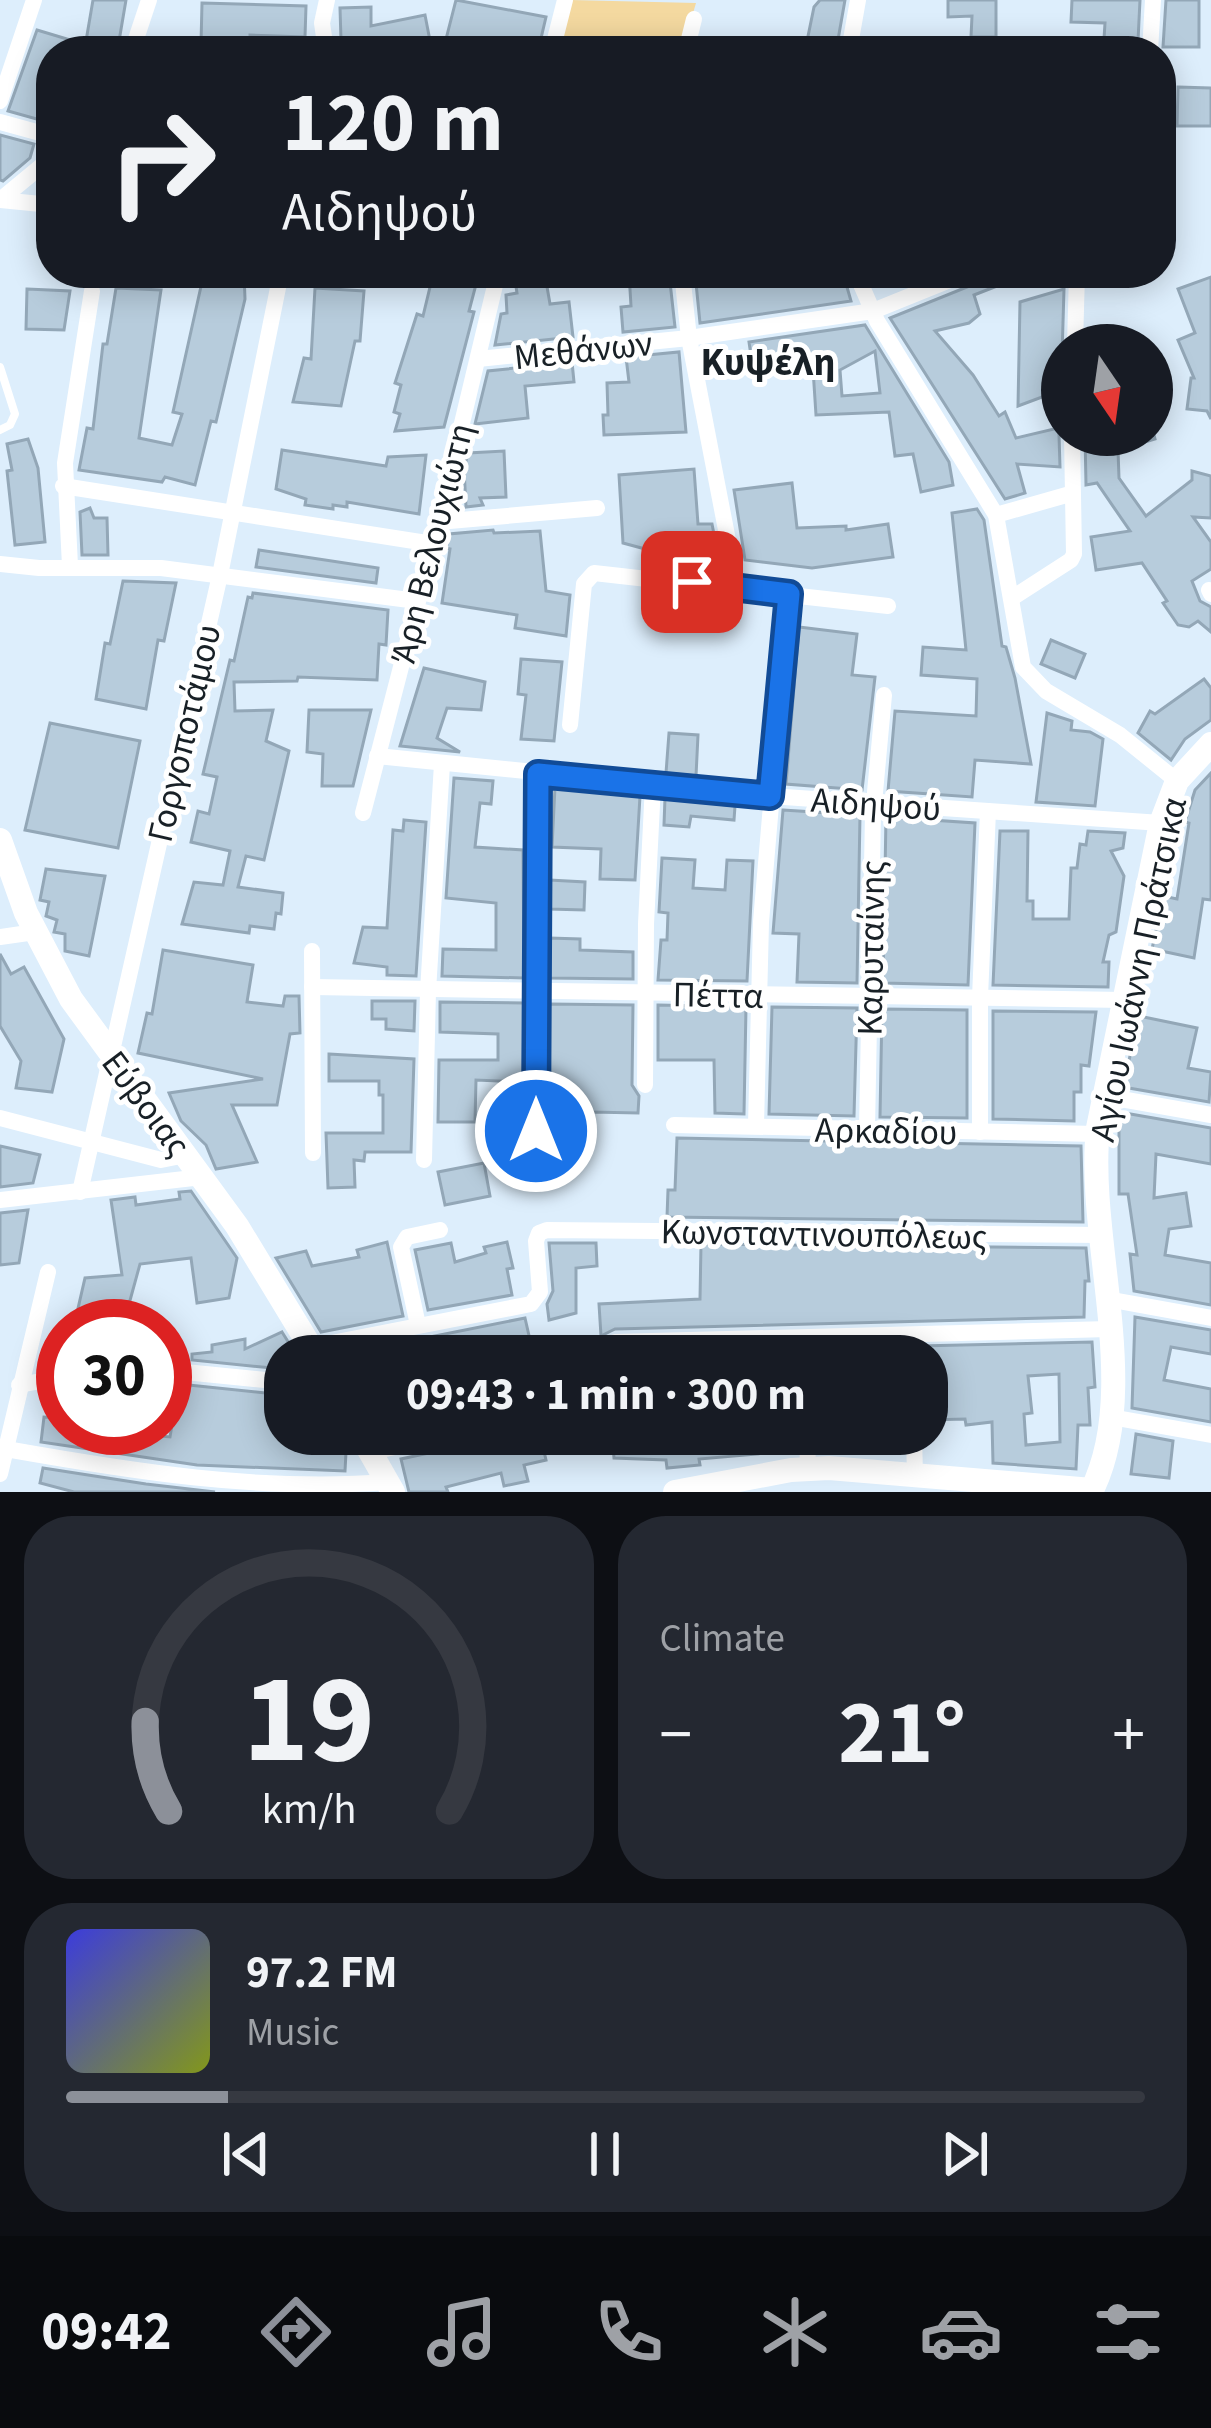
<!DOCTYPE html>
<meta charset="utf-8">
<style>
body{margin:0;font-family:"Source Sans 3",sans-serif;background:#242831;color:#f1f3f6;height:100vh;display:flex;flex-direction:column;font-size:45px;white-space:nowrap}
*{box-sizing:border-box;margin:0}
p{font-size:39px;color:#9ea1a6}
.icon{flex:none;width:66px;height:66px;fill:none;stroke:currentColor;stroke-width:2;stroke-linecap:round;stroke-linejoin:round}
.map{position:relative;height:1492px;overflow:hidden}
.details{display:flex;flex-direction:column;gap:24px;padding:24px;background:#0d0f14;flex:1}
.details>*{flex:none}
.top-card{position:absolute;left:36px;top:36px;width:1140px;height:252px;border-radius:48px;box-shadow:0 6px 30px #0003;background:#171b24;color:#f1f3f6;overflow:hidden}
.needle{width:78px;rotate:167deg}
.tools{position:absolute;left:1041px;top:324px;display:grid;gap:24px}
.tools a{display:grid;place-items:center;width:132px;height:132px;border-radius:50%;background:#171b24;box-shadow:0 6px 30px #0003;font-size:60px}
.speed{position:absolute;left:36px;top:1299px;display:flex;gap:24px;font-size:60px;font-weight:700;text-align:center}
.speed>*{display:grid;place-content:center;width:156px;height:156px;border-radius:50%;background:#171b24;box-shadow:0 6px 30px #0003;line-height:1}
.speed .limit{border:18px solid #d22;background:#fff;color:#111}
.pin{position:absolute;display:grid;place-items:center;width:102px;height:102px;color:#fff;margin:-51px;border-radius:24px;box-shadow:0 6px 18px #0006}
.me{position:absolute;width:132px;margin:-66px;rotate:0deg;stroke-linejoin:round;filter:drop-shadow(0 0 9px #0008)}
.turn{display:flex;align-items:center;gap:42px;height:252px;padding:0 48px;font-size:54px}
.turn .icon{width:156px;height:156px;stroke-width:2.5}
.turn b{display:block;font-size:84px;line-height:102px}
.big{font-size:90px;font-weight:700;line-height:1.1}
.details .tile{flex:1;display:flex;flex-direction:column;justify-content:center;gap:18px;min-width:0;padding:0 42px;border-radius:48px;background:#242831}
.details .dial{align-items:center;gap:0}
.dial svg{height:312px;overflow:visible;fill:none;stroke:#363941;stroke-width:7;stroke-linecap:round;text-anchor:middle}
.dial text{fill:#f1f3f6;stroke:none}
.song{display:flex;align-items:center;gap:36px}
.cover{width:144px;height:144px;border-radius:18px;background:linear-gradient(135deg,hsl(240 70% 55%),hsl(70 70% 35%))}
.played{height:12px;border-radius:6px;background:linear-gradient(90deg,#8c9099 15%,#363941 15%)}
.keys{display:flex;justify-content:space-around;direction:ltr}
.heat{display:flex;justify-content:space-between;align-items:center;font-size:66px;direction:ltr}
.details .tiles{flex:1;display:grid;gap:24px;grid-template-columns:1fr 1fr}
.tile:last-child{grid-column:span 2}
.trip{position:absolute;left:264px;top:1335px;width:684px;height:120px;border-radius:48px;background:#171b24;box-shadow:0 6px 30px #0003;font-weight:700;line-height:120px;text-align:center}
.tabs{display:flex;height:192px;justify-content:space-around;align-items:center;background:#090b0e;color:#9ea1a6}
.tabs .icon{width:84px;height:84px}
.tabs .active{color:#8c9099}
.tabs b{font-size:54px;color:#f1f3f6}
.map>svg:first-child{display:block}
.green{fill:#f4d9a0}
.building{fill:#b7ccdc;stroke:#93a7b7;stroke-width:3;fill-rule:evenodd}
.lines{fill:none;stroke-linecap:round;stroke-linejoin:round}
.lane{stroke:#fff;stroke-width:8}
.street{stroke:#fff;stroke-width:16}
.secondary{stroke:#fff;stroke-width:24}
.route-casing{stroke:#114b97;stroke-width:30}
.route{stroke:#1a73e8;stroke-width:21}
.labels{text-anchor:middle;stroke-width:10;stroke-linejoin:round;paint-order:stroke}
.street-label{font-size:36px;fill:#182026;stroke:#fff}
.neighbourhood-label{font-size:39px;font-weight:bold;fill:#182026;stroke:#fff}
</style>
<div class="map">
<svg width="1211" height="1492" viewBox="0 0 1211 1492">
<rect width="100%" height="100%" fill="#ddeefc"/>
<polygon class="green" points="571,0 696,3 682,51 559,51"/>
<g class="building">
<polygon points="93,0 126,0 118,47 86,41"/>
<polygon points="456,0 546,17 538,51 443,51"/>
<polygon points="820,0 845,0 836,51 805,51 814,7"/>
<polygon points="948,0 996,0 996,37 971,37 972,16 948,17"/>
<polygon points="1072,0 1140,0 1138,41 1104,39 1105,23 1071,22"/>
<polygon points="1166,0 1199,0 1199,47 1163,47"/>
<polygon points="202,3 306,6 305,37 250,35 250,41 201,44"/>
<polygon points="371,7 371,26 425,15 432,51 383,51 381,39 341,40 340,8"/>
<polygon points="37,30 94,47 94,51 51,51 51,123 8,111"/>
<polygon points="1178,87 1211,88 1211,126 1177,126"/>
<polygon points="0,135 34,144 30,158 3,181 0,180"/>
<polygon points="204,273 244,273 245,299 216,422 211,421 195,485 165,477 162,482 79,470 87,428 93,429 103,344 107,344 116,288 161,290 139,438 172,445 182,414 173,412"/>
<polygon points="399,273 479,273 469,311 474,312 444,427 395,431 400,414 394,412 401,385 395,383 417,314 423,316 430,287 398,279"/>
<polygon points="629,273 669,273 675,327 623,332 621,307 631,306"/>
<polygon points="695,273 717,273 718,282 746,278 746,282 802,277 801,273 843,273 851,301 700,323"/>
<polygon points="980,273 1028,274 974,295 980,314 969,323 935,331 973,375 999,416 1005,412 1016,438 1058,428 1059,435 1060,467 1017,464 1025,493 1005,499 890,318 972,285"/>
<polygon points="545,275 550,304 569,302 573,337 495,345 501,314 507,313 506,295 517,293 515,280"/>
<polygon points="1211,277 1211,419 1207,411 1187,409 1191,378 1194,378 1178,340 1195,333 1178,289"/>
<polygon points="315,288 364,291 360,341 355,341 341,406 293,402 304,358 311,359"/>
<polygon points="27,289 70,291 64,330 26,329"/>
<polygon points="1064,289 1061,390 1018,406 1020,302"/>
<path d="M865,325L949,462L953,485L921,492L913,454L895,456L889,412L816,415L813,369L754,376L749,342ZM875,351L880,393L842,396L840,370Z"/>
<polygon points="679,352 686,432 604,435 603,415 608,415 607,383 629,382 626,357"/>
<polygon points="572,362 574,382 525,386 528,418 475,424 488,371"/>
<polygon points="1085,435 1154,435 1155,439 1118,450 1119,478 1146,516 1192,480 1192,471 1211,476 1211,518 1193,517 1211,542 1211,569 1192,581 1200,601 1211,607 1211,632 1198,621 1189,627 1178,625 1163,603 1167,601 1142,563 1096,570 1091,537 1130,531 1097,483 1086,485"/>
<polygon points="28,439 38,468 45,542 15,545 7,471 12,470 7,444"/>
<polygon points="282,450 386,466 388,457 426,455 419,514 347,502 347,507 333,505 333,509 305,505 306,499 276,489"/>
<polygon points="504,451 506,497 480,498 483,505 466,507 464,468 468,453"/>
<polygon points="694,469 698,524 712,524 718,555 714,560 671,556 623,543 619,475"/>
<polygon points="792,483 797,528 846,526 846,530 888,524 893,557 812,568 745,560 734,490"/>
<polygon points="90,508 94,518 107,518 108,555 82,555 80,512"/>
<polygon points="977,509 984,520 1002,646 1006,647 1015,678 1031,764 975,760 972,797 888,791 895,711 976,716 977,679 921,675 923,647 966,650 952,513"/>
<polygon points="493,530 494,533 540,531 546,591 570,595 566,636 515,628 517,615 442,603 450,549 446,548 449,534"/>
<polygon points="259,550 378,568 376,583 256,567"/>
<polygon points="123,581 176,583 164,641 158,640 146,709 96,699 105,643 110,644"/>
<polygon points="253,593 388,610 386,645 379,644 377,680 298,677 297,681 234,682 235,711 273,710 266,741 289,751 264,860 246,856 238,887 283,893 281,914 276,913 274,929 250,926 249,933 182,924 194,882 223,885 230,851 191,842 198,811 209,814 217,777 203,774 230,660 234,661 248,597 252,598"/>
<polygon points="799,627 857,634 852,675 875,677 862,790 786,784"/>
<polygon points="1051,640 1085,654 1075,678 1041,664"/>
<polygon points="521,659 562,662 554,741 521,739 526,695 518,694"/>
<polygon points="424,668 485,682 481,710 447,708 437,738 460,752 400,746"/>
<polygon points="1204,679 1211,688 1211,720 1185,739 1171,760 1138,733 1150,711 1155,714"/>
<polygon points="309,710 371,710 353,786 322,786 323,754 307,752"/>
<polygon points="1047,713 1072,721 1071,730 1090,732 1103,739 1095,806 1036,802"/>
<polygon points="50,723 140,741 118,848 25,830"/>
<polygon points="669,733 698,735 696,776 666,773"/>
<polygon points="1211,773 1211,900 1203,899 1194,958 1152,949 1163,896 1177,899 1189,823 1185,822 1195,790"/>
<polygon points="454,778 493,781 491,804 480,803 475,847 523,850 524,978 442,976 443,949 496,950 496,903 446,898"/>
<polygon points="555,787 640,796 635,880 600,879 601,849 552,847"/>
<polygon points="665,798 735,806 734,820 691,816 689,827 664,825"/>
<polygon points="783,810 860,815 857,983 797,982 799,934 773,933"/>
<polygon points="886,817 975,823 968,985 883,983"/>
<polygon points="404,820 426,822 416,976 387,975 387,967 354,963 363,927 387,928 393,830 403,831"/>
<polygon points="1000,831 1028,831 1027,901 1033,901 1033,919 1069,919 1071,868 1077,868 1080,844 1086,845 1088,831 1125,833 1123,848 1111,851 1124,876 1116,932 1109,935 1103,962 1109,962 1108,987 993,985"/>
<polygon points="662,858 695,860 693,888 725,890 727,860 753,861 747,981 658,980 661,940 667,940 668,913 659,912"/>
<polygon points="46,869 105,876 89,956 65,951 65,934 54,932 57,920 46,916 49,902 40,900"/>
<polygon points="549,880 585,882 584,910 549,909"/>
<polygon points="549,938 580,939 580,950 633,952 633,979 549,978"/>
<polygon points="163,950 253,965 247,1002 283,1006 285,996 299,996 300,1033 290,1034 277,1105 232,1105 257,1162 216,1169 206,1145 181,1121 169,1093 263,1079 138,1053 147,1013 152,1014"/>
<polygon points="0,954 11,974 24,967 64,1039 52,1092 16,1088 21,1061 0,1026"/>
<polygon points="372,1001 415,1001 414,1031 386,1029 386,1019 372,1019"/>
<polygon points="440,1002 524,1003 523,1082 476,1080 475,1122 438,1122 439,1060 498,1060 498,1034 440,1032"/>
<polygon points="549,1004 633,1005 632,1085 639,1096 638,1113 591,1112 590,1145 546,1143"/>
<polygon points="658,1005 746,1007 744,1114 715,1113 714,1060 658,1060"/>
<polygon points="772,1007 857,1008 854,1116 769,1114"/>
<polygon points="882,1009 967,1010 967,1118 880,1117"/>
<polygon points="993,1011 1096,1012 1089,1066 1081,1065 1081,1092 1074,1092 1074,1121 993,1119"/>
<polygon points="1139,1016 1197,1028 1188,1068 1211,1072 1209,1102 1123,1087"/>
<polygon points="329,1054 414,1059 411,1152 365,1152 364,1161 354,1160 355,1187 328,1188 326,1133 383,1133 383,1095 379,1095 379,1081 329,1081"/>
<polygon points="1119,1112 1211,1128 1211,1164 1156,1154 1154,1198 1186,1193 1191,1226 1169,1229 1165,1255 1211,1263 1211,1305 1134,1291 1130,1254 1137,1255 1128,1194 1119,1194"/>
<polygon points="677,1138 1081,1146 1083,1222 667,1217 668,1190 675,1190"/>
<polygon points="0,1146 40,1155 33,1183 0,1187"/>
<polygon points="484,1163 490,1196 445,1205 438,1172"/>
<polygon points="191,1191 237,1258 229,1298 197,1303 191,1258 140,1264 123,1326 115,1326 114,1314 76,1317 85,1278 122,1275 111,1200 135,1197 136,1205 180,1199 179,1192"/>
<polygon points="28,1210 19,1263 0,1265 0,1213"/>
<polygon points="387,1242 403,1316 321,1332 276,1258 306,1251 312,1266 359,1257 357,1250"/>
<polygon points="507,1242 513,1268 507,1269 512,1295 428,1310 415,1250 451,1243 455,1262 486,1253 484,1247"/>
<polygon points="549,1243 596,1243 597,1266 576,1268 576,1313 549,1320 547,1304 553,1291"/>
<polygon points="701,1244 1086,1248 1089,1281 1085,1281 1084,1317 615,1329 601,1336 599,1304 700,1299"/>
<polygon points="1135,1317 1211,1330 1211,1354 1171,1347 1164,1380 1211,1389 1211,1422 1132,1408"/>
<polygon points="525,1318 530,1340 510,1344 513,1356 381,1356 380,1353 430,1337"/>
<polygon points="282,1332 297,1356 285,1356 285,1362 272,1368 192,1360 192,1354 212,1352 212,1345 245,1339 245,1349"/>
<path d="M1092,1342L1095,1387L1088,1388L1090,1425H1078L1076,1469L993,1463L992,1422L966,1425L965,1419L927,1420V1356H609L608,1353ZM1059,1374L1060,1442L1026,1445L1024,1414L1032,1413L1028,1376Z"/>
<polygon points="179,1384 285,1395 282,1439 336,1442 335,1451 346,1452 345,1471 197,1465 41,1442 44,1417 63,1418 63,1428 117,1428 117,1432 170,1437"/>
<polygon points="470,1434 480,1434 481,1441 540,1434 546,1460 524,1465 528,1481 504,1486 501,1473 446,1487 448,1492 409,1492 401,1459 462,1446"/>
<polygon points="612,1434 757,1434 758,1454 699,1459 700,1465 667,1468 666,1460 614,1458"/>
<polygon points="1136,1434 1173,1441 1169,1478 1131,1474"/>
<polygon points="43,1468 146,1484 215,1492 74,1492 40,1483"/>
</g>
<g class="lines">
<polyline class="lane" points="0,367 15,414 10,425 0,430"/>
<g class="street">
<polyline points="132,51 149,0"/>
<polyline points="326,51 322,23 327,0"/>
<polyline points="552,51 565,0"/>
<polyline points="686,51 694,19"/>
<polyline points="849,51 858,0"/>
<polyline points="1150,51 1153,0"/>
<polyline points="0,101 34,0"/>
<polyline points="0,122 51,136"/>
<polyline points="0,200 51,158"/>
<polyline points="0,200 51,205"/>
<polyline points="682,273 689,338 737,587"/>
<polyline points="856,273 877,321 996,515 1023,667 1046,691 1120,735 1177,781"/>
<polyline points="1075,345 1077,273"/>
<polyline points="478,359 689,338 873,311 967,273"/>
<polyline points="63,486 433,544"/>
<polyline points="996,515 1070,494"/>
<polyline points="438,522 597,508"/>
<polyline points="0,564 39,568 161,568 417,601"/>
<polyline points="70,566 65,463 92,291"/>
<polyline points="1209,590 1211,594"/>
<polyline points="1012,598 1071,560 1074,554 1072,435"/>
<polyline points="570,725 584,584 594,573 888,606"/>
<polyline points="377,756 770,796 1161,823"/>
<polyline points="363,813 433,544 498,273"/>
<polyline points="0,937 35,932"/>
<polyline points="312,951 313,1153"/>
<polyline points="312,987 1124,1000"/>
<polyline points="645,1085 646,924 653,785"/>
<polyline points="1104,1096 1211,1115"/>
<polyline points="0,1118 161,1160 186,1155"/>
<polyline points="674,1125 1097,1134"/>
<polyline points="756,1126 761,922 789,594"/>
<polyline points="867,1129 873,814 884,695"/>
<polyline points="536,1131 537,774"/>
<polyline points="980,1132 980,997 988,811"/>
<polyline points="424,1160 428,991 442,764"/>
<polyline points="80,1192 220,575 281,273"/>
<polyline points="0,1200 202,1177"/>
<polyline points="1107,1299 1211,1318"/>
<polyline points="418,1325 401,1247 407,1237 440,1230"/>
<polyline points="615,1342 1109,1329"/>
<polyline points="311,1347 531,1304 540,1292 536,1241 539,1233 547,1230 1102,1235"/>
<polyline points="165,1370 285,1382"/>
<polyline points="19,1385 63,1377"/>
<polyline points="1111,1417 1211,1435"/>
<polyline points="807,1434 808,1468"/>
<polyline points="914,1434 915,1476"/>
<path d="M6,1449C130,1471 261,1492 387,1482"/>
<polyline points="371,1452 458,1434"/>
<polyline points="0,1474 48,1272"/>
</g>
<g class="secondary">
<polyline points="0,840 26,913 71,999 237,1226 316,1356"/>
<polyline points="360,1434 393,1492"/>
<polyline points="675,1492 791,1470 829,1468 1092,1490"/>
<path d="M1091,1492C1143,1389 1086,1240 1098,1128L1161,823L1177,781L1211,744"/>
</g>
</g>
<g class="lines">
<defs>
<polyline id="route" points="536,1131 538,774 770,796 789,594 692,582"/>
</defs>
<use href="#route" class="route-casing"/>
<use href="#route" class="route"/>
</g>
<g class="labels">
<g class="street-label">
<text transform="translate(583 349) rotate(-6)" y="13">Μεθάνων</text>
<text transform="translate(431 543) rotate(-76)" y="13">Άρη Βελουχιώτη</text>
<text transform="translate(183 733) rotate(-77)" y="13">Γοργοποτάμου</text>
<text transform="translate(876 803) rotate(4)" y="13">Αιδηψού</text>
<text transform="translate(870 948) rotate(-89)" y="13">Καρυταίνης</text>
<text transform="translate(1137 969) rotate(-78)" y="13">Αγίου Ιωάννη Πράτσικα</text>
<text transform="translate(718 994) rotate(1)" y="13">Πέττα</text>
<text transform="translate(147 1103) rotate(53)" y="13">Εύβοιας</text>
<text transform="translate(886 1130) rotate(1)" y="13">Αρκαδίου</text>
<text transform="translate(824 1233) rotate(1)" y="13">Κωνσταντινουπόλεως</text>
</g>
<g class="neighbourhood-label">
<text x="768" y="375">Κυψέλη</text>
</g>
</g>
</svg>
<div class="tools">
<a><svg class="needle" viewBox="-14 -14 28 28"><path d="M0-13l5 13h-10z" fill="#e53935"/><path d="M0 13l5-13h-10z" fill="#9ea1a6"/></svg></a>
</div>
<div class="speed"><div class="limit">30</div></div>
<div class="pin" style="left:692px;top:582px;background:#d93025"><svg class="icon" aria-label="arrive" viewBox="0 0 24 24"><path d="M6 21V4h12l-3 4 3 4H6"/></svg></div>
<svg class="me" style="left:536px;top:1131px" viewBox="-20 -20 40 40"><circle r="17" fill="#1a73e8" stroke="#fff" stroke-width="3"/><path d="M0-11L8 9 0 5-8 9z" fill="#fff"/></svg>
<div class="trip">09:43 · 1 min · 300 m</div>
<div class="top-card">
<div class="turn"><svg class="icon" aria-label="right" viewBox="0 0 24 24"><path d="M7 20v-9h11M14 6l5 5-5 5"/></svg><div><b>120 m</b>Αιδηψού</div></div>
</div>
</div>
<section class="details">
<div class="tiles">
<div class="tile dial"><svg viewBox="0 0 100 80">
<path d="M14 69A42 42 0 1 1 86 69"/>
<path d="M14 69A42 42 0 0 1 8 46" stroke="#8c9099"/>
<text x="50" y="56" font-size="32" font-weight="700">19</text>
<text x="50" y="72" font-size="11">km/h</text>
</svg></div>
<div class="tile"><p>Climate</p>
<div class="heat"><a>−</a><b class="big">21°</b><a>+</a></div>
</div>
<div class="tile">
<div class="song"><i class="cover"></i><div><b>97.2 FM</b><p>Music</p></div></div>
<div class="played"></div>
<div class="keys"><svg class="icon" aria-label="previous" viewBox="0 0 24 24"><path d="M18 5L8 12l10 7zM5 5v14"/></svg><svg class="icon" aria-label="pause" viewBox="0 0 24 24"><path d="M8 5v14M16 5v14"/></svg><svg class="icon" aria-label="next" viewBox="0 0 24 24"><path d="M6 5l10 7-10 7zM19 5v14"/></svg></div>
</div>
</div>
</section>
<nav class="tabs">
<b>09:42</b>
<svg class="icon active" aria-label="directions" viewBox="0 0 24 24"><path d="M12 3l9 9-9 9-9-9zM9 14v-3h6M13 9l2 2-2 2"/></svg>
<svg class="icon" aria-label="music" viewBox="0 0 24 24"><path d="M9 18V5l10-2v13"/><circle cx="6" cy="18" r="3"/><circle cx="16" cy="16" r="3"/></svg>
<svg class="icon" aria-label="phone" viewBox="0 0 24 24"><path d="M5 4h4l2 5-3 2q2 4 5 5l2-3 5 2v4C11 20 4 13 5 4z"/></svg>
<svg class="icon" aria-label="climate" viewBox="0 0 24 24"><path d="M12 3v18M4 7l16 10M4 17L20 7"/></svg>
<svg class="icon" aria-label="car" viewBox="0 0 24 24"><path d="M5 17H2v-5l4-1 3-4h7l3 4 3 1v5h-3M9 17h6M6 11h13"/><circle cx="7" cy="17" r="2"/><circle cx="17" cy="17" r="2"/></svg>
<svg class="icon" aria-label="filters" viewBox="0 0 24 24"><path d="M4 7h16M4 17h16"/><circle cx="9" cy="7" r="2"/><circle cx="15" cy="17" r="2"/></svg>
</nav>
